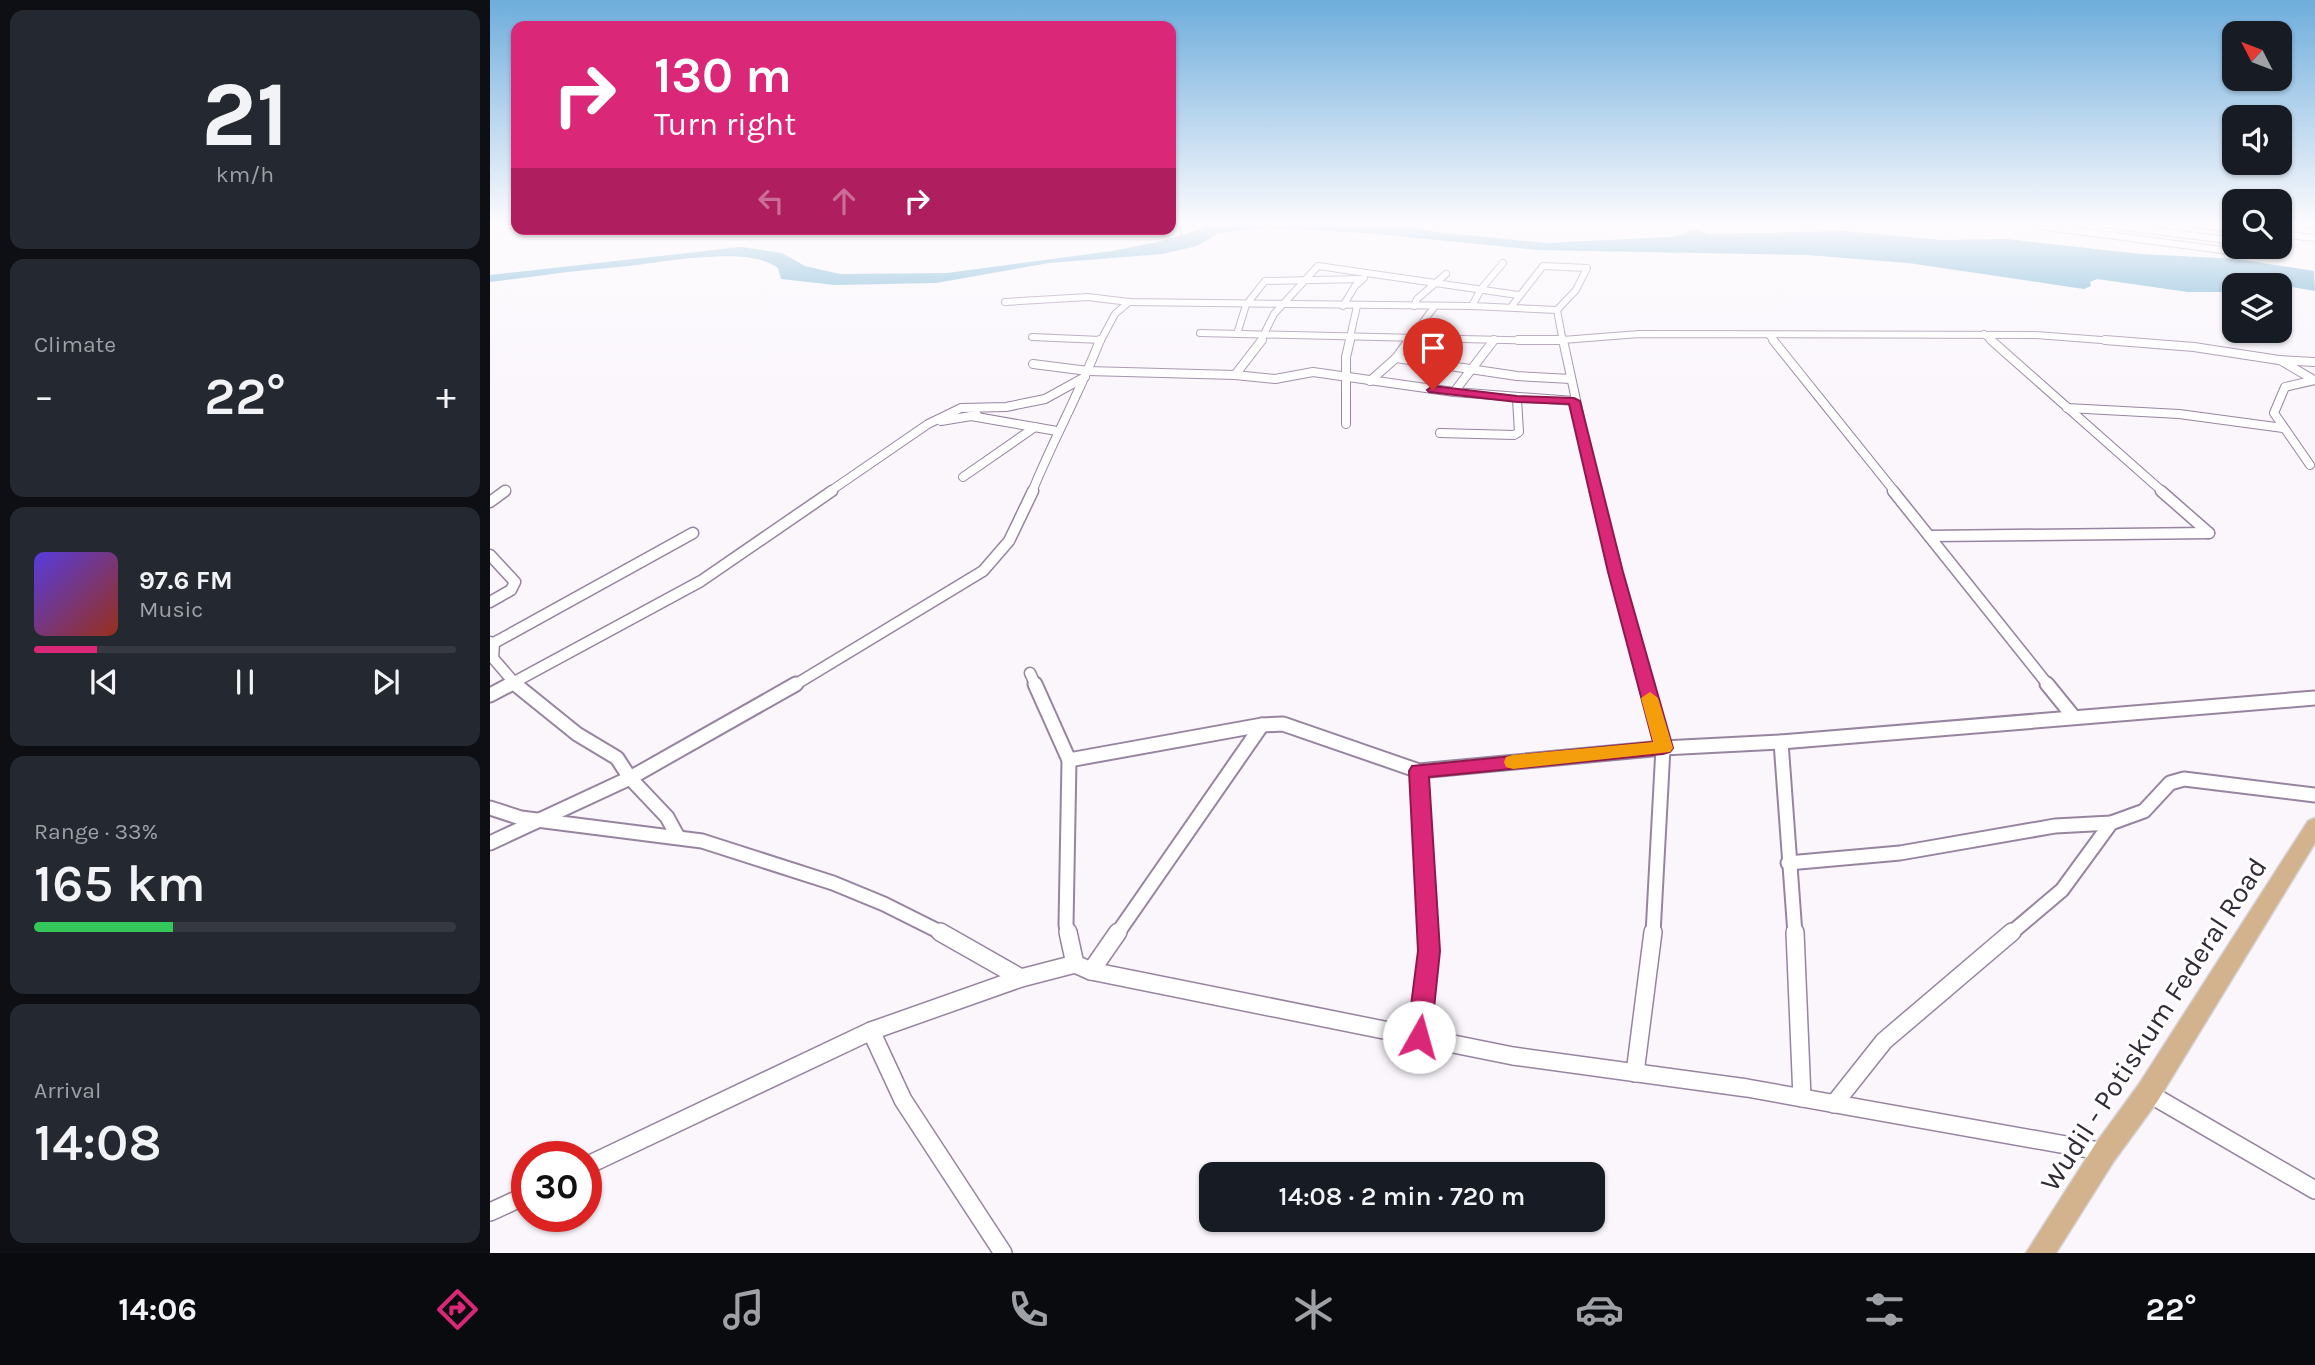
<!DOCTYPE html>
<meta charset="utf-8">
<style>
body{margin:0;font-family:Karla,sans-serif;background:#242831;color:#f1f3f6;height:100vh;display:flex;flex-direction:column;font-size:26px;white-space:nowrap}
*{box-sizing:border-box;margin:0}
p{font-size:23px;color:#9ea1a6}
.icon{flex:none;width:38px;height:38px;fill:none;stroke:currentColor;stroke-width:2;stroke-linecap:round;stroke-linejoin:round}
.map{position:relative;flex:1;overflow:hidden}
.details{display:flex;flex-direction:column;gap:10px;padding:10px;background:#0d0f14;width:490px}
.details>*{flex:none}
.guide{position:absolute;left:21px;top:21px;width:665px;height:214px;border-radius:14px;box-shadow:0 2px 5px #0004;background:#db2777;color:#fff;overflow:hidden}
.needle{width:46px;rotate:312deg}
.tools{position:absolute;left:1732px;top:21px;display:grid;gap:14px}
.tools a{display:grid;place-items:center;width:70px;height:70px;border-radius:14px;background:#171b24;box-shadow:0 2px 5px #0004;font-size:35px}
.speed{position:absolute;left:21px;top:1141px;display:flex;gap:14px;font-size:35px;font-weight:700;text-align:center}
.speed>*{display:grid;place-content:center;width:91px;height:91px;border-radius:50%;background:#171b24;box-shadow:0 2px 5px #0004;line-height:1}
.speed .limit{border:10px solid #d22;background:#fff;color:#111}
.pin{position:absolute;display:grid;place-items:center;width:60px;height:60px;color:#fff;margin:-72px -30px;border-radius:50% 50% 50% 0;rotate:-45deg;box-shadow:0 0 7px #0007}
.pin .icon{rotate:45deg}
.me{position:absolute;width:77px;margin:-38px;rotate:7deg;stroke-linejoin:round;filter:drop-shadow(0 0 5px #0008)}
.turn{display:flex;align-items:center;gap:24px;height:147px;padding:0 28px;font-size:32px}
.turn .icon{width:91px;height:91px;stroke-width:2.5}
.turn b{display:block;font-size:49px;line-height:60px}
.lanes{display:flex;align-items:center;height:66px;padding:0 28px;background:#0003;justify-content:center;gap:35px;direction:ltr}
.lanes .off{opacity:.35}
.big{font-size:52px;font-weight:600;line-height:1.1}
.details .card{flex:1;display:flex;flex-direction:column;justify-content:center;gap:10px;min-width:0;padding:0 24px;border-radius:14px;background:#242831}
.details .dial{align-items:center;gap:0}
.dial b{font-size:91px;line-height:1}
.song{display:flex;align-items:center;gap:21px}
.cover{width:84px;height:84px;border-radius:10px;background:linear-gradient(135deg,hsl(250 70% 55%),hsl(10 70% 35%))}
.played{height:7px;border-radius:4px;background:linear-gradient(90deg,#db2777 15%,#363941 15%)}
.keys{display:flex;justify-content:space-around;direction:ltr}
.heat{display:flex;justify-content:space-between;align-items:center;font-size:38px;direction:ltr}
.charge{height:10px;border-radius:5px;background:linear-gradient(90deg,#34c759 33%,#363941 0)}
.trip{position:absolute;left:709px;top:1162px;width:406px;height:70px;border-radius:14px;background:#171b24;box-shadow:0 2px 5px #0004;font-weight:600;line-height:70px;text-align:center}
.tabs{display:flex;height:112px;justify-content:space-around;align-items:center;background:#090b0e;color:#9ea1a6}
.tabs .icon{width:49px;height:49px}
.tabs .selected{color:#db2777}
.tabs b{font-size:32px;color:#f1f3f6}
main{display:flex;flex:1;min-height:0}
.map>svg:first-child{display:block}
.water{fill:#57a2ca}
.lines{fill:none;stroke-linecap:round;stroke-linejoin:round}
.stream{stroke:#57a2ca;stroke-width:2}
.minor-far4-casing{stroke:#9784a0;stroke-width:8}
.minor-far3-casing{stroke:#9784a0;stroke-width:10}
.minor-far2-casing{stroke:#9784a0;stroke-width:13}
.minor-far1-casing{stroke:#9784a0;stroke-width:17}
.minor-casing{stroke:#9784a0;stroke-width:20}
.primary-casing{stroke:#d6d4d7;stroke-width:3}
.minor-far4{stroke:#fff;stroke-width:6}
.minor-far3{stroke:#fff;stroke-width:8}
.minor-far2{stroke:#fff;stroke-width:10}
.minor-far1{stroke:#fff;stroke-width:13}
.minor{stroke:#fff;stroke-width:17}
.primary{fill:#d3b38e;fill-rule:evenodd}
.route{fill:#db2777;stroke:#8e194d;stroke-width:2}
.slow{fill:#f59e0b}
.labels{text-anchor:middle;stroke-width:6;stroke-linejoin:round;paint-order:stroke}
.near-street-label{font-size:28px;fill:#322a36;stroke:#fff}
</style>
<main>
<section class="details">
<div class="card dial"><b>21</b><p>km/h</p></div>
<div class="card"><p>Climate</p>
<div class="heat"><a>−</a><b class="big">22°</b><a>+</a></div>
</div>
<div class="card">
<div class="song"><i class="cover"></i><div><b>97.6 FM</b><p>Music</p></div></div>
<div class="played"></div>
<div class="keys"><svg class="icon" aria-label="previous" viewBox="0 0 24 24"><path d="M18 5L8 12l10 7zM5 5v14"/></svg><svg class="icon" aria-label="pause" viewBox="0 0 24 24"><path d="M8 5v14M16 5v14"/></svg><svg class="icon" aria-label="next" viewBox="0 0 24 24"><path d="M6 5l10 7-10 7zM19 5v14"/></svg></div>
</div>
<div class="card"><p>Range · 33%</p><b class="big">165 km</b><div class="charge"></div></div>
<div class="card"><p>Arrival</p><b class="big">14:08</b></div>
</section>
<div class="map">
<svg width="1825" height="1253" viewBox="0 0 1825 1253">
<rect width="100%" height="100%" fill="#faf6fc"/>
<path class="water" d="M713,224H918L939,231L1056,243L1179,237L1194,234L1201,229L1219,234L1355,231L1452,240L1516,239L1651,254L1748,259L1824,271L1825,291L1790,285H1745V292H1698L1607,279L1600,282L1601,286L1594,289L1418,263L1317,255L1048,250L876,233L778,228L728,233L707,246L672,254L559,263L446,283L345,285L291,279L288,268C256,244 167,264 129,267C86,270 43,277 0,282V275L251,247L292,253L315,266L350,274L457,273L622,251L672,241L713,228Z"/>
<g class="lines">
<polyline class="stream" points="691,237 690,228 694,224"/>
<defs>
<g id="minor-far4">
<polyline points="1609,224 1745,241"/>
<polyline points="1701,224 1745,229"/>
<polyline points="1817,224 1825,225"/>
<polyline points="1549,226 1770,255"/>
<polyline points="1790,234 1825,238"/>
<polyline points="515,302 598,297 639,302 982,306 1067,310 1086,290 1097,268 1053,266 1021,307"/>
<polyline points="853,306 865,286 874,278"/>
<polyline points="924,306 927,299 956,274"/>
<polyline points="982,306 991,289 1013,263"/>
<polyline points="1067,310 1073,342"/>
<polyline points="710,333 1060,341 1149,334 1546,335 1638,342"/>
<polyline points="747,334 756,305 775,281 872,279"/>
<polyline points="1494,334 1503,342"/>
<polyline points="1279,335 1285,342"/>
<polyline points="542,337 611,340"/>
<polyline points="610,342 625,314 639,302"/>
<polyline points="770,342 784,314 828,266 1028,295"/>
<polyline points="859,342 867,306"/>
<polyline points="918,342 945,306"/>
</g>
<g id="minor-far3">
<polyline points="1028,340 1069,340"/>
<polyline points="1073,340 1106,492"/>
<polyline points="1283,340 1405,492"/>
<polyline points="1501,340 1673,492"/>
<polyline points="1615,340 1704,347 1789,360 1825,362"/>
<polyline points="906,358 1027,376 1081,379"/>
<polyline points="1790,360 1824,380"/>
<polyline points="543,364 598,371 745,375 785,379 823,372 964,392 1084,401"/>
<polyline points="745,375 772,340"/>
<polyline points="880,381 906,358 919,340"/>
<polyline points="964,392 1004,340"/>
<polyline points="1577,408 1689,414 1793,428"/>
<polyline points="481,416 567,431"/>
<polyline points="451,421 487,415"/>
<polyline points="856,424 856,357 860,340"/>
<polyline points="950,433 1024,435 1029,432 1027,399"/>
<polyline points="1820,465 1784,413 1795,387 1825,380"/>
<polyline points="473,477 545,427"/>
<polyline points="13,492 16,490"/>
<polyline points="339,492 438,424 471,408 516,407 555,399 595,377"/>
<path d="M542,492C563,440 590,392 610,340"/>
</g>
<g id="minor-far2">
<polyline points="1105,491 1156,686"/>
<polyline points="1403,491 1559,686"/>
<polyline points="1671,491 1719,533"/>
<polyline points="0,502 15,491"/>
<polyline points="1439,536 1719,533"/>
<polyline points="0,555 25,582 21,590 0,602"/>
<polyline points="0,642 4,643 3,658 27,686"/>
<polyline points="4,643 203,533"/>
<polyline points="540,673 546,686"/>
<polyline points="17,686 211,581 342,491"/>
<polyline points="303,686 493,571 519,541 543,491"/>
</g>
<g id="minor-far1">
<polyline points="25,684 87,734 127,758 140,778 177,817 188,837"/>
<polyline points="545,684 579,760 576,925 578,934"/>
<polyline points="1156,684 1173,748 1163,934"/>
<polyline points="1557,684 1583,716"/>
<polyline points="0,695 21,684"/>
<polyline points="1291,742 1305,934"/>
<polyline points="579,760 772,725 793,724 929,771 1173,748 1291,742 1825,698"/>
<polyline points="929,771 938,934"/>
<polyline points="0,808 31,818 212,841 343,883 394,904 454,934"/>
<polyline points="0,843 140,778 306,684"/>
<polyline points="1298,863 1410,853 1565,826 1621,823 1654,811 1680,783 1694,779 1825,795"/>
<polyline points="627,934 772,725"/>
<polyline points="1520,934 1572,890 1621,823"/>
</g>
<g id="minor">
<polyline points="450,932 531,978"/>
<polyline points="578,932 585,964"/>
<polyline points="1305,932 1312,1098"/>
<polyline points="601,971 628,932"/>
<polyline points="381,1031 413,1100 513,1253"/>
<polyline points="929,1036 939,951 938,932"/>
<polyline points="1145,1073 1163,932"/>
<polyline points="1658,1093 1825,1190"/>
<polyline points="1344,1104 1394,1041 1522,932"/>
<polyline points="96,1166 381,1031 531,978 585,964 601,971 1023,1056 1257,1088 1615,1152"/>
<polyline points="0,1212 37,1195"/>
</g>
<polygon id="primary" points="1825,818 1825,843 1667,1102 1624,1161 1566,1253 1536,1253 1606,1143 1649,1084 1818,821"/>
</defs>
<use href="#minor-far4" class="minor-far4-casing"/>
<use href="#minor-far3" class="minor-far3-casing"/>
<use href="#minor-far2" class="minor-far2-casing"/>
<use href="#minor-far1" class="minor-far1-casing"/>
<use href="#minor" class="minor-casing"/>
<use href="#primary" class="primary-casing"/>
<use href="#minor-far4" class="minor-far4"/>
<use href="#minor-far3" class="minor-far3"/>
<use href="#minor-far2" class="minor-far2"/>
<use href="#minor-far1" class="minor-far1"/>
<use href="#minor" class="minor"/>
<use href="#primary" class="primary"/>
</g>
<linearGradient id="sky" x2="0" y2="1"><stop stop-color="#6eaddc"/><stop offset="0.56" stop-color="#fdfbfe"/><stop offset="1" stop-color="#fdfbfe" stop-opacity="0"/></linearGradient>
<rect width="1825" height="400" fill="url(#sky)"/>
<polygon class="route" points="943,386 1027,396 1084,398 1090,401 1133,572 1183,748 1180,752 1173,754 939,777 950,951 941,1037 937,1045 929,1048 920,1045 917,1037 928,951 919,771 922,766 1163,742 1118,572 1079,404 1027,402 939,392 937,390"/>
<polygon class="slow" points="1160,692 1168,698 1183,748 1180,752 1023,769 1016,767 1014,762 1016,757 1023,755 1163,742 1151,698"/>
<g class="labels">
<g class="near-street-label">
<text transform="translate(1663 1024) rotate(-57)" y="10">Wudil - Potiskum Federal Road</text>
</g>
</g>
</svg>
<div class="tools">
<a><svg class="needle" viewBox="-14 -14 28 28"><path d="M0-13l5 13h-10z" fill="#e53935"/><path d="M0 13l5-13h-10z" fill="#9ea1a6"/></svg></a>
<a><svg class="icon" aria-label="sound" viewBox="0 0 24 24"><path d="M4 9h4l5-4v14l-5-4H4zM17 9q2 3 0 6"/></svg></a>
<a><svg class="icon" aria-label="search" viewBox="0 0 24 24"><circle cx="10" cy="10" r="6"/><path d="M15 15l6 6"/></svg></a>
<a><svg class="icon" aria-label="layers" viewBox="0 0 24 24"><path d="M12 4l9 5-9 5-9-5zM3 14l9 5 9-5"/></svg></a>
</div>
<div class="speed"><div class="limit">30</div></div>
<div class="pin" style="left:943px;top:390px;background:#d93025"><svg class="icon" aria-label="arrive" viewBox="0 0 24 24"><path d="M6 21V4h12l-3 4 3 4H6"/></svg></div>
<svg class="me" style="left:929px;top:1037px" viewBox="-20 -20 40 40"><circle r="19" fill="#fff"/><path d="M0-13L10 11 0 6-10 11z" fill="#db2777"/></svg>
<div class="trip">14:08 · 2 min · 720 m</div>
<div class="guide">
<div class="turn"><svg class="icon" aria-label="right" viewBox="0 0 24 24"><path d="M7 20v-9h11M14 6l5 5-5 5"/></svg><div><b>130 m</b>Turn right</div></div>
<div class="lanes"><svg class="icon off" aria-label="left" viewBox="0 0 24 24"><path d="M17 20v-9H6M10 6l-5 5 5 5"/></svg><svg class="icon off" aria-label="ahead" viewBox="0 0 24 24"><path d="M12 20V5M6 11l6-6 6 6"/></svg><svg class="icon" aria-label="right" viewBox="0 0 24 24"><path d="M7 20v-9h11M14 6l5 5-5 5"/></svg></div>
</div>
</div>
</main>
<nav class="tabs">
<b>14:06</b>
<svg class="icon selected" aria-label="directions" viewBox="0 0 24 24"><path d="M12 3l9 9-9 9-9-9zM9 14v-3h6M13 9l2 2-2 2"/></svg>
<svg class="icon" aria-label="music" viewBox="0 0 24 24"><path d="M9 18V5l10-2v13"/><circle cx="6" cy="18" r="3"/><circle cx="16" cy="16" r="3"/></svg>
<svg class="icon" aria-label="phone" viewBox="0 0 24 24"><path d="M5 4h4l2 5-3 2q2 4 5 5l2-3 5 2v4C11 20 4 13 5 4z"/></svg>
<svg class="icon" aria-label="climate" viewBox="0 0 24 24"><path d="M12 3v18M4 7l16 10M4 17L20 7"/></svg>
<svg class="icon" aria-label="car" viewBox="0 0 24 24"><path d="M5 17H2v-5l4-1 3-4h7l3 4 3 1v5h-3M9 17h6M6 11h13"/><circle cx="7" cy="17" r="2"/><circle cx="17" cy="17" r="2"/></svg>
<svg class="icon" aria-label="filters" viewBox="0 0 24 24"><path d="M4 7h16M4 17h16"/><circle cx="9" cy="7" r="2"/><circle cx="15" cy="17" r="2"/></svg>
<b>22°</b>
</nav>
